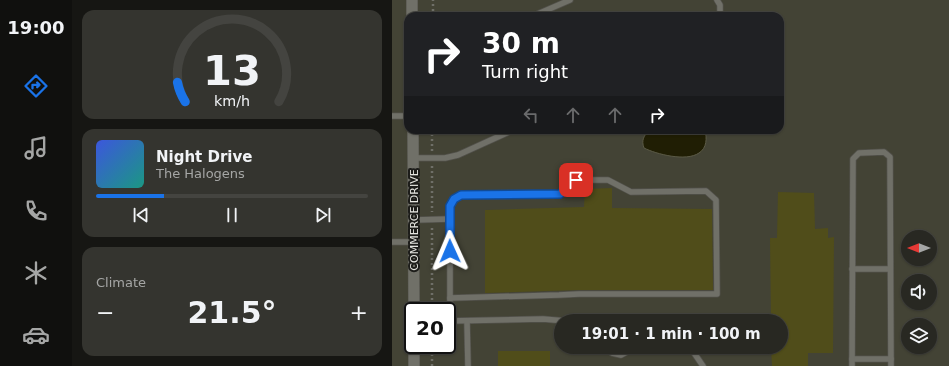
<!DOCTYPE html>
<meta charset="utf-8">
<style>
body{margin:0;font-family:"DejaVu Sans",sans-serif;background:#34342f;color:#f1f3f6;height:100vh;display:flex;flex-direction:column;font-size:15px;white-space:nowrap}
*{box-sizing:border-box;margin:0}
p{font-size:13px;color:#a5a6a5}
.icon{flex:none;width:22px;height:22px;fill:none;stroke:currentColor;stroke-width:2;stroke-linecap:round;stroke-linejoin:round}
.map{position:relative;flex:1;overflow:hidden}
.details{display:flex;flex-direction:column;gap:10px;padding:10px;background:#161613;width:320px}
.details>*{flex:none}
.banner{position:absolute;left:12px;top:12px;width:380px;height:122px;border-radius:12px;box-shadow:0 1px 3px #0004,0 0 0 1px #444440;background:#202124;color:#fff;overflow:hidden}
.needle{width:26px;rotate:270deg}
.fabs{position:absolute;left:509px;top:230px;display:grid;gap:8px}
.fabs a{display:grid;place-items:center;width:36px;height:36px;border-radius:50%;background:#282822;box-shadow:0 1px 3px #0004,0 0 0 1px #444440;font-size:20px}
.speed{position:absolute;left:12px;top:302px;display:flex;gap:8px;font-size:20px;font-weight:700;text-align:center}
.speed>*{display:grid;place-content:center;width:52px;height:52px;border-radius:50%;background:#282822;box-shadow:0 1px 3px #0004,0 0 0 1px #444440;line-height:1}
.speed .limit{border:2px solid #111;border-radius:6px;background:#fff;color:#111}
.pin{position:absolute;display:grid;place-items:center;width:34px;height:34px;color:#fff;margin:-17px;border-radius:8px;box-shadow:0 2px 6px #0006}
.me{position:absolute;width:44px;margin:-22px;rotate:359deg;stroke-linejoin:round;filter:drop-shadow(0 0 3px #0008)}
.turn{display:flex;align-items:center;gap:14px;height:84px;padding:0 12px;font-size:18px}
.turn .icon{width:52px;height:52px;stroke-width:2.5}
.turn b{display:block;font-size:28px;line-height:34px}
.lanes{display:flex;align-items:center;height:38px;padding:0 12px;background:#0003;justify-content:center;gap:20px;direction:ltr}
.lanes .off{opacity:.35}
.big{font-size:30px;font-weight:800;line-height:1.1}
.details .widget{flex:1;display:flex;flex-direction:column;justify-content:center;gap:6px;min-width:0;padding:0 14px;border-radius:12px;background:#34342f}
.details .dial{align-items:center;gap:0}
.dial svg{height:104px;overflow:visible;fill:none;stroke:#444440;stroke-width:7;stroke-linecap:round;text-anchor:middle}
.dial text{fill:#f1f3f6;stroke:none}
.song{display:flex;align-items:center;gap:12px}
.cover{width:48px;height:48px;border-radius:6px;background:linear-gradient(135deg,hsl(230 70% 55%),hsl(170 70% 35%))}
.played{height:4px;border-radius:2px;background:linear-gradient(90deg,#1a73e8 25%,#444440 25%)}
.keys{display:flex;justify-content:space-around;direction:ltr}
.heat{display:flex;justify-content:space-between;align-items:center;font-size:22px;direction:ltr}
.trip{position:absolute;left:162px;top:314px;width:234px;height:40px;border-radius:20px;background:#282822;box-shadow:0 1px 3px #0004,0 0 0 1px #444440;font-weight:800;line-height:40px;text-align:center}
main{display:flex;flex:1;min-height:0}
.menu{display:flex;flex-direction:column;width:72px;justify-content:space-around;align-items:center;background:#10100e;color:#a5a6a5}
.menu .icon{width:28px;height:28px}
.menu .selected{color:#1a73e8}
.menu b{font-size:18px;color:#f1f3f6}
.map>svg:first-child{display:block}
.built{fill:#434335;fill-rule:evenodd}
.water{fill:#201e04;stroke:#5b5a46}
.building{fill:#504d1a}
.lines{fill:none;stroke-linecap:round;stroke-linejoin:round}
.service-casing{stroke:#52514b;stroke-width:7}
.tertiary-casing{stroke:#52514b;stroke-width:12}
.path{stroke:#6f6f68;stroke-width:2.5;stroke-dasharray:2 3;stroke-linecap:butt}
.service{stroke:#707068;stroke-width:5.5}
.tertiary{stroke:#707068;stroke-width:11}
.route-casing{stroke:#114b97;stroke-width:10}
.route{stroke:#1a73e8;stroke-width:7}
.labels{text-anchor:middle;stroke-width:4;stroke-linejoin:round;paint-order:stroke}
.street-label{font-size:11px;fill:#e6e6e1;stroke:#1d1d1a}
</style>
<main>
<nav class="menu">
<b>19:00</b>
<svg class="icon selected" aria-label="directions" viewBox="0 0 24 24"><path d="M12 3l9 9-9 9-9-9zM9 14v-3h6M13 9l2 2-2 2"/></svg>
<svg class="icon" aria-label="music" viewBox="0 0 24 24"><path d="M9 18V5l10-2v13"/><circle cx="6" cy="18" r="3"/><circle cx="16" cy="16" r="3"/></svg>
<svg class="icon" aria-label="phone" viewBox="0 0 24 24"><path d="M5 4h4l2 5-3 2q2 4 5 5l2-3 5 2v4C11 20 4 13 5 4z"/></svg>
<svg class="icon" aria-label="climate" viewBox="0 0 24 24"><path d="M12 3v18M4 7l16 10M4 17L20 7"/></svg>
<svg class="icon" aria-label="car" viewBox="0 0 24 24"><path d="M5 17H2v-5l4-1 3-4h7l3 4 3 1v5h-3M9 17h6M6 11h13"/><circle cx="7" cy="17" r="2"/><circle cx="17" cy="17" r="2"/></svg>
</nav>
<section class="details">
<div class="widget dial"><svg viewBox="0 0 100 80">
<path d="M14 69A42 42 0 1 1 86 69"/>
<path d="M14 69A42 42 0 0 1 8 54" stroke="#1a73e8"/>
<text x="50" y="56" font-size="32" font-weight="700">13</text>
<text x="50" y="72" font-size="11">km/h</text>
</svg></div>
<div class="widget">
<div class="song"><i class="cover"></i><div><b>Night Drive</b><p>The Halogens</p></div></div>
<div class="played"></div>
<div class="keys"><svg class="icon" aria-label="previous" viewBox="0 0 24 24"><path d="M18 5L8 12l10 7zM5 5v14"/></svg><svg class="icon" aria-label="pause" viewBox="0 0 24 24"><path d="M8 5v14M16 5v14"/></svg><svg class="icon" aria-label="next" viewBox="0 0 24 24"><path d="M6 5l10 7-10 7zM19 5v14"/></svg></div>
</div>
<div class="widget"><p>Climate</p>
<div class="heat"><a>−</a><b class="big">21.5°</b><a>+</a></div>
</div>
</section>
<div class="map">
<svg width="557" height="366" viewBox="0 0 557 366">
<rect width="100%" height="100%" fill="#36362e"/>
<path class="built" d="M0,0H557V366H0ZM16,16H388V130H16ZM516,237H538V259H516ZM516,281H538V303H516ZM21,311H55V345H21ZM169,321H389V347H169ZM516,325H538V347H516Z"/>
<path class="water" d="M257,130H313C315,138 315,148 307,153C294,162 264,154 252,148C249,140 252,136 257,130Z"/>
<g class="building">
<polygon points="220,188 220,208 320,209 321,290 187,290 93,293 93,210 192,207 193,189"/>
<polygon points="386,192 422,193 423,229 436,228 436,238 442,237 441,353 416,353 416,366 380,366 379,347 389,347 389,321 379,321 378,238 385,238"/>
<rect x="106" y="351" width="52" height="15"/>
</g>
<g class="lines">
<defs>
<g id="service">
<polyline points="325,0 328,5 328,16"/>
<polyline points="141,16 178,0"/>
<polyline points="0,116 16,116"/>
<polyline points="21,158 53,158 66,155 121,130"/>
<polygon points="184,180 216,180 239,192 314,191 324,200 325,294 187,294 167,295 58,298 58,206 62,199 69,195 168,194"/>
<polyline points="22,220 58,219"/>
<polyline points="0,242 22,242"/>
<polyline points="460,269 498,269"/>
<polyline points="58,298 58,321"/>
<polyline points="55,321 151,319 174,321"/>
<polyline points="75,321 76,366"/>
<polyline points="213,347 220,353 229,355 244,347"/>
<polyline points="298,347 311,366"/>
<polyline points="460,359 499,359"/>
<polyline points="460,366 461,159 467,153 492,152 498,157 499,366"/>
</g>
<g id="tertiary">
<polyline points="20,0 20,16"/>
<polyline points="21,130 22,311"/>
<polyline points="22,345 22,366"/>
</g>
</defs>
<use href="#service" class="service-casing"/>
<use href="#tertiary" class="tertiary-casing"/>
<g class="path">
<polyline points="41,16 41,0"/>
<polyline points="40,151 40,130"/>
<polyline points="40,166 40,212"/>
<polyline points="40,228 40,311"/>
<polyline points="40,366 40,345"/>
</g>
<use href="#service" class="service"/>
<use href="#tertiary" class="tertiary"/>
</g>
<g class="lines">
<defs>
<polyline id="route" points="58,251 58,206 62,199 69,195 168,194 184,180"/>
</defs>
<use href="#route" class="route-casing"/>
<use href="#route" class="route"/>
</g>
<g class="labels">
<g class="street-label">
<text transform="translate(22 220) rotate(-90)" y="4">COMMERCE DRIVE</text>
</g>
</g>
</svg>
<div class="fabs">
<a><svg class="needle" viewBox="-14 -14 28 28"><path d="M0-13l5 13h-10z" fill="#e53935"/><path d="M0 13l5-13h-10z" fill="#a5a6a5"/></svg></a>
<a><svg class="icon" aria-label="sound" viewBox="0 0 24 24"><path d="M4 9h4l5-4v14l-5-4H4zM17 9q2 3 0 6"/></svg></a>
<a><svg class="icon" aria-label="layers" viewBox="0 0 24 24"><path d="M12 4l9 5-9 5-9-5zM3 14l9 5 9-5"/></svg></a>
</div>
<div class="speed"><div class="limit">20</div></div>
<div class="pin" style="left:184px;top:180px;background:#d93025"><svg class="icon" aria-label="arrive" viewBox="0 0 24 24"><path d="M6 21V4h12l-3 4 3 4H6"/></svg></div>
<svg class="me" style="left:58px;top:251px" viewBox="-20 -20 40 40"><path d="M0-17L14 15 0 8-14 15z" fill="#1a73e8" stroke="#fff" stroke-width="4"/></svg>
<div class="trip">19:01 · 1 min · 100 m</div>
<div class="banner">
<div class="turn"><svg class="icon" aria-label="right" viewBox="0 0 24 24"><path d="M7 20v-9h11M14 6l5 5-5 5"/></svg><div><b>30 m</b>Turn right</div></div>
<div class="lanes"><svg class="icon off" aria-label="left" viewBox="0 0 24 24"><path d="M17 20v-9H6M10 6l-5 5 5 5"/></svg><svg class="icon off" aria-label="ahead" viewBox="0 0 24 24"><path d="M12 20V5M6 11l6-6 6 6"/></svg><svg class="icon off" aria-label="ahead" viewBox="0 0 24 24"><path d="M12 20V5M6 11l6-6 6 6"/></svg><svg class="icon" aria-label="right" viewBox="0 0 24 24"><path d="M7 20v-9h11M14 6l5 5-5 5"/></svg></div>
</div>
</div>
</main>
